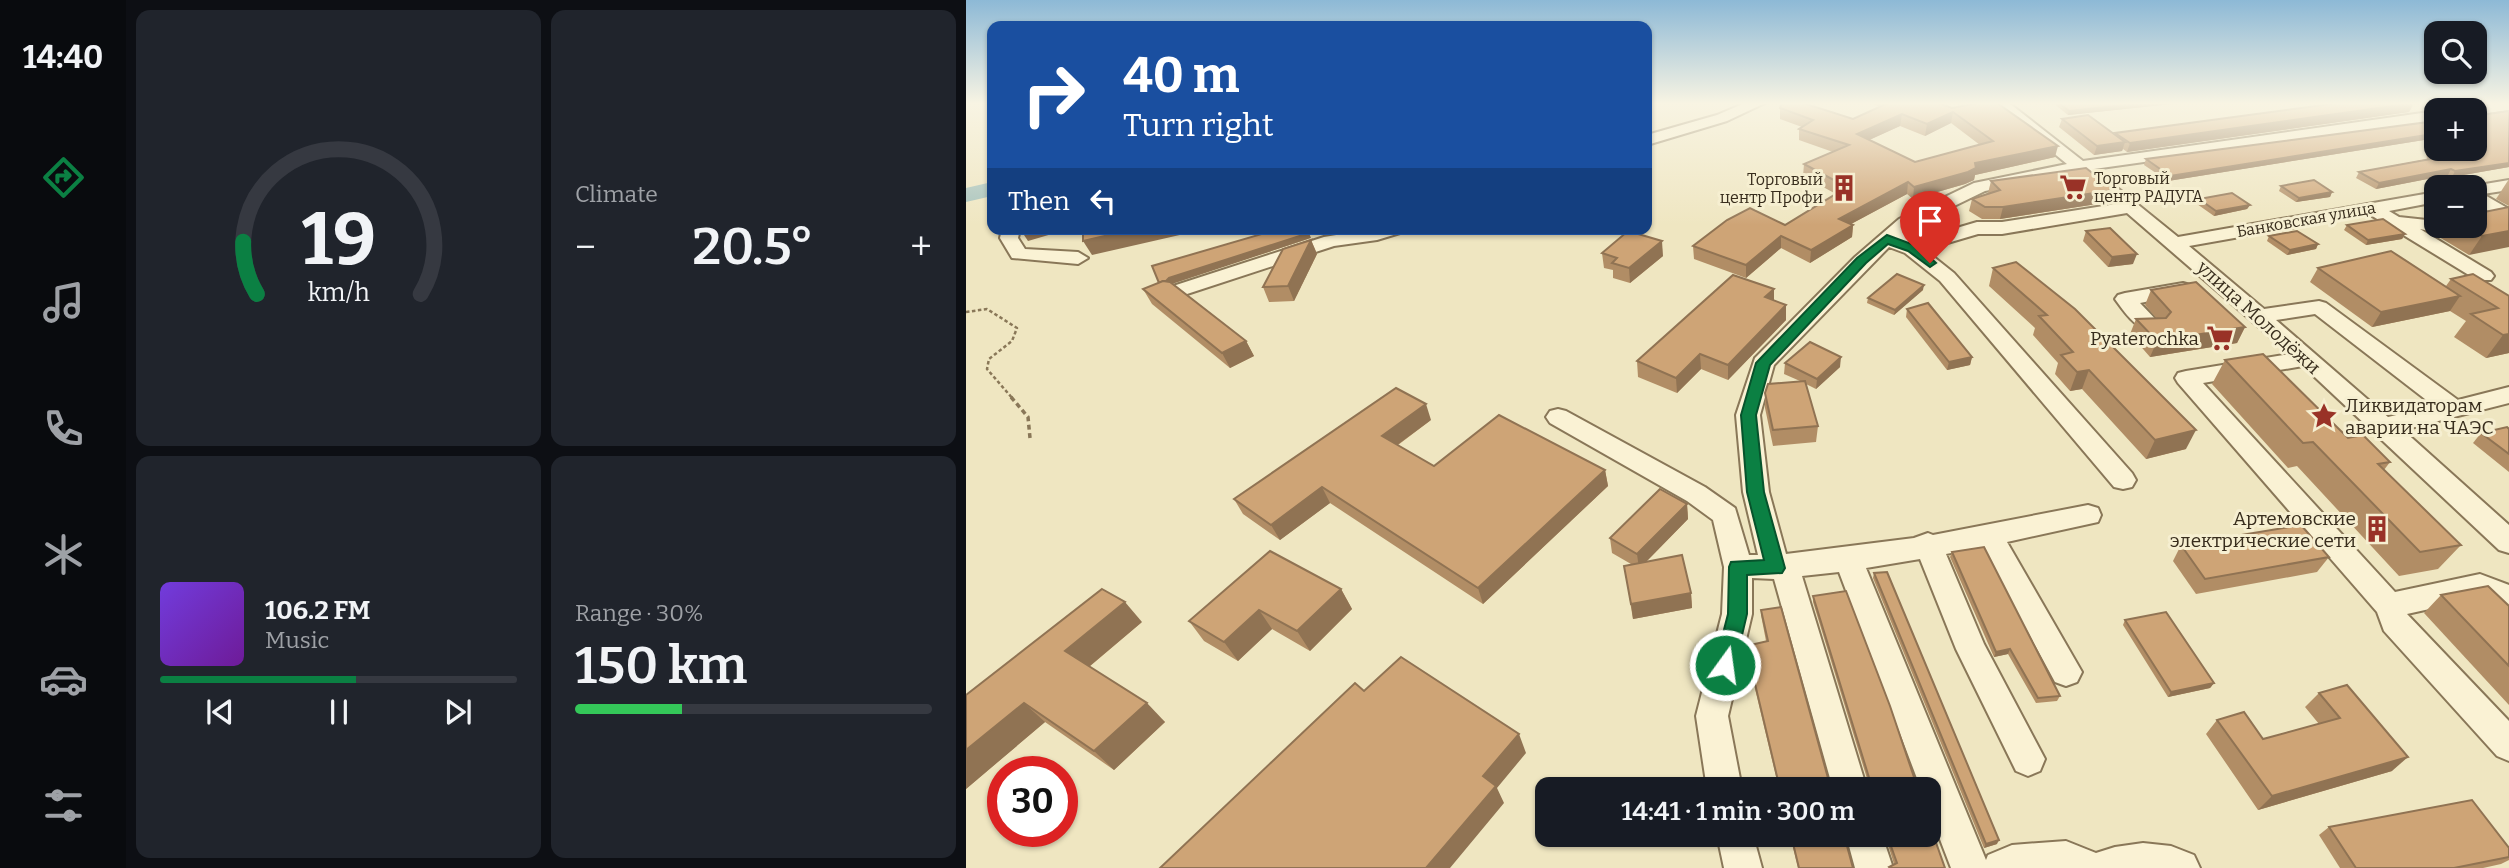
<!DOCTYPE html>
<meta charset="utf-8">
<style>
body{margin:0;font-family:Bitter,serif;background:#20242c;color:#f1f3f6;height:100vh;display:flex;flex-direction:column;font-size:26px;white-space:nowrap}
*{box-sizing:border-box;margin:0}
p{font-size:23px;color:#9ea1a6}
.icon{flex:none;width:38px;height:38px;fill:none;stroke:currentColor;stroke-width:2;stroke-linecap:round;stroke-linejoin:round}
.map{position:relative;flex:1;overflow:hidden}
.panel{display:flex;flex-direction:column;gap:10px;padding:10px;background:#0d0f14;width:840px}
.panel>*{flex:none}
.guide{position:absolute;left:21px;top:21px;width:665px;height:214px;border-radius:14px;box-shadow:0 2px 5px #0004;background:#1a4fa0;color:#fff;overflow:hidden}
.controls{position:absolute;left:1458px;top:21px;display:grid;gap:14px}
.controls a{display:grid;place-items:center;width:63px;height:63px;border-radius:14px;background:#171b24;box-shadow:0 2px 5px #0004;font-size:35px}
.speed{position:absolute;left:21px;top:756px;display:flex;gap:14px;font-size:35px;font-weight:700;text-align:center}
.speed>*{display:grid;place-content:center;width:91px;height:91px;border-radius:50%;background:#171b24;box-shadow:0 2px 5px #0004;line-height:1}
.speed .limit{border:10px solid #d22;background:#fff;color:#111}
.pin{position:absolute;display:grid;place-items:center;width:60px;height:60px;color:#fff;margin:-72px -30px;border-radius:50% 50% 50% 0;rotate:-45deg;box-shadow:0 0 7px #0007}
.pin .icon{rotate:45deg}
.me{position:absolute;width:77px;margin:-38px;rotate:14deg;stroke-linejoin:round;filter:drop-shadow(0 0 5px #0008)}
.turn{display:flex;align-items:center;gap:24px;height:147px;padding:0 21px;font-size:32px}
.turn .icon{width:91px;height:91px;stroke-width:2.5}
.turn b{display:block;font-size:49px;line-height:60px}
.then{display:flex;align-items:center;height:66px;padding:0 21px;background:#0003;gap:14px;font-size:26px}
.big{font-size:52px;font-weight:600;line-height:1.1}
.panel .tile{flex:1;display:flex;flex-direction:column;justify-content:center;gap:10px;min-width:0;padding:0 24px;border-radius:14px;background:#20242c}
.panel .dial{align-items:center;gap:0}
.dial svg{height:182px;overflow:visible;fill:none;stroke:#363941;stroke-width:7;stroke-linecap:round;text-anchor:middle}
.dial text{fill:#f1f3f6;stroke:none}
.song{display:flex;align-items:center;gap:21px}
.cover{width:84px;height:84px;border-radius:10px;background:linear-gradient(135deg,hsl(260 70% 55%),hsl(280 70% 35%))}
.played{height:7px;border-radius:4px;background:linear-gradient(90deg,#0b8043 55%,#363941 55%)}
.keys{display:flex;justify-content:space-around;direction:ltr}
.heat{display:flex;justify-content:space-between;align-items:center;font-size:38px;direction:ltr}
.charge{height:10px;border-radius:5px;background:linear-gradient(90deg,#34c759 30%,#363941 0)}
.panel .tiles{flex:1;display:grid;gap:10px;grid-template-columns:repeat(2,1fr)}
.trip{position:absolute;left:569px;top:777px;width:406px;height:70px;border-radius:14px;background:#171b24;box-shadow:0 2px 5px #0004;font-weight:600;line-height:70px;text-align:center}
main{display:flex;flex:1;min-height:0}
.tab-bar{display:flex;flex-direction:column;width:126px;justify-content:space-around;align-items:center;background:#090b0e;color:#9ea1a6}
.tab-bar .icon{width:49px;height:49px}
.tab-bar .selected{color:#0b8043}
.tab-bar b{font-size:32px;color:#f1f3f6}
.map>svg:first-child{display:block}
.lines{fill:none;stroke-linecap:round;stroke-linejoin:round}
.river{fill:#a4c1bb;fill-rule:evenodd}
.minor-casing{stroke:#897758;stroke-width:4}
.path-far1{stroke:#897758;stroke-width:2.5;stroke-dasharray:3.5 2.5;stroke-linecap:butt}
.path{stroke:#897758;stroke-width:3.5;stroke-dasharray:5 3.5;stroke-linecap:butt}
.minor{fill:#faf2d4;fill-rule:evenodd}
.wall{fill:#b18d65;fill-rule:evenodd}
.shaded-wall{fill:#907353}
.building{fill:#cea476;stroke:#907353;stroke-width:2;fill-rule:evenodd}
.route{fill:#0b8043;stroke:#07532c;stroke-width:2}
.labels{text-anchor:middle;stroke-width:6;stroke-linejoin:round;paint-order:stroke}
.far-poi-label{font-size:16px;fill:#382d1d;stroke:#f6efd1;text-anchor:start}
.far-street-label{font-size:16px;fill:#382d1d;stroke:#f6efd1}
.street-label{font-size:19px;fill:#382d1d;stroke:#f6efd1}
.poi-label{font-size:19px;fill:#382d1d;stroke:#f6efd1;text-anchor:end}
</style>
<main>
<nav class="tab-bar">
<b>14:40</b>
<svg class="icon selected" aria-label="directions" viewBox="0 0 24 24"><path d="M12 3l9 9-9 9-9-9zM9 14v-3h6M13 9l2 2-2 2"/></svg>
<svg class="icon" aria-label="music" viewBox="0 0 24 24"><path d="M9 18V5l10-2v13"/><circle cx="6" cy="18" r="3"/><circle cx="16" cy="16" r="3"/></svg>
<svg class="icon" aria-label="phone" viewBox="0 0 24 24"><path d="M5 4h4l2 5-3 2q2 4 5 5l2-3 5 2v4C11 20 4 13 5 4z"/></svg>
<svg class="icon" aria-label="climate" viewBox="0 0 24 24"><path d="M12 3v18M4 7l16 10M4 17L20 7"/></svg>
<svg class="icon" aria-label="car" viewBox="0 0 24 24"><path d="M5 17H2v-5l4-1 3-4h7l3 4 3 1v5h-3M9 17h6M6 11h13"/><circle cx="7" cy="17" r="2"/><circle cx="17" cy="17" r="2"/></svg>
<svg class="icon" aria-label="filters" viewBox="0 0 24 24"><path d="M4 7h16M4 17h16"/><circle cx="9" cy="7" r="2"/><circle cx="15" cy="17" r="2"/></svg>
</nav>
<section class="panel">
<div class="tiles">
<div class="tile dial"><svg viewBox="0 0 100 80">
<path d="M14 69A42 42 0 1 1 86 69"/>
<path d="M14 69A42 42 0 0 1 8 46" stroke="#0b8043"/>
<text x="50" y="56" font-size="32" font-weight="700">19</text>
<text x="50" y="72" font-size="11">km/h</text>
</svg></div>
<div class="tile"><p>Climate</p>
<div class="heat"><a>−</a><b class="big">20.5°</b><a>+</a></div>
</div>
<div class="tile">
<div class="song"><i class="cover"></i><div><b>106.2 FM</b><p>Music</p></div></div>
<div class="played"></div>
<div class="keys"><svg class="icon" aria-label="previous" viewBox="0 0 24 24"><path d="M18 5L8 12l10 7zM5 5v14"/></svg><svg class="icon" aria-label="pause" viewBox="0 0 24 24"><path d="M8 5v14M16 5v14"/></svg><svg class="icon" aria-label="next" viewBox="0 0 24 24"><path d="M6 5l10 7-10 7zM19 5v14"/></svg></div>
</div>
<div class="tile"><p>Range · 30%</p><b class="big">150 km</b><div class="charge"></div></div>
</div>
</section>
<div class="map">
<svg width="1543" height="868" viewBox="0 0 1543 868">
<rect width="100%" height="100%" fill="#efe6c1"/>
<g class="lines">
<polygon class="river" points="26,182 26,196 0,202 0,188"/>
<defs>
<g id="minor">
<polygon points="779,103 799,103 761,121 681,145 681,135 751,115"/>
<path d="M1026,103H1043L1117,161L1470,111V121L1128,169L1212,237L1470,192V202L1423,211L1433,217L1470,221V226H1498L1495,230L1478,234L1454,229L1525,272L1528,276L1525,280H1511L1403,214L1223,246L1298,309L1353,301L1360,303L1492,400L1543,387V403L1437,430L1543,525V553L1533,550L1337,366L1237,383L1429,592L1514,574L1543,585V609L1513,598L1441,614L1543,721V761L1531,756L1418,631L1411,612L1212,383L1209,378L1212,373L1220,371L1324,354L1161,213L1036,234H1012L968,247L954,246L988,273L1166,473L1170,480L1166,487L1157,489L1148,487L974,281L939,253L923,247L808,365L794,415L803,492L820,554L948,538L962,533L967,535L1122,505L1132,508L1135,515L1132,522L1041,542L1116,672L1111,682L1100,686L1089,682L1016,547L980,554L1018,644L1079,759L1074,771L1062,776L1050,771L990,649L954,559L900,568L1020,860L1022,855L1046,845L1100,841L1130,853L1149,847L1177,843L1205,846L1228,855L1234,868H985L962,808V789H955L873,572L836,576L901,789H867L808,579L786,578V614L762,716L776,789H741L730,716L756,614L758,567L747,520L721,501L584,423L580,417L584,411L592,409L600,411L739,487L769,508L783,555H792L777,492L770,415L789,358L889,257L933,219L1008,183L1101,164ZM1111,172L1150,204L1036,222H1011L967,235L938,234L945,227L1019,191ZM1349,314L1468,406L1422,417L1310,320Z"/>
<polygon points="1531,103 1543,103 1543,110 1508,115 1508,110 1501,110"/>
<polygon points="1543,180 1543,190 1517,194 1543,209 1543,221 1508,204 1508,187 1501,187"/>
<polygon points="36,229 54,229 52,238 59,249 112,252 122,258 112,264 46,258 34,238"/>
<polygon points="407,229 436,229 434,233 411,240 368,246 221,294 207,294 204,290 207,286 358,237"/>
<path d="M1217,283L1224,285L1227,289L1224,293L1174,303L1196,326L1193,331C1174,335 1159,313 1149,299L1152,295L1159,293Z"/>
<polygon points="751,835 787,835 796,868 758,868"/>
<polygon points="880,835 916,835 927,868 889,868"/>
</g>
</defs>
<use href="#minor" class="minor-casing"/>
<polyline class="path-far1" points="0,312 21,309 51,328 46,341 23,359 21,369 47,399"/>
<polyline class="path" points="45,397 62,417 64,438"/>
<use href="#minor" class="minor"/>
</g>
<g class="wall">
<path d="M905,103H973L1089,157L1009,175L1008,180L999,184L947,199L941,194L885,224L887,225L886,237L844,263L815,248L780,278L728,259L727,246L819,225L870,194L837,176L838,164L867,152L833,140V129L836,127L814,119V108L887,119L914,107ZM985,123L1014,145L949,162L903,140L934,126L959,136Z"/>
<polygon points="1087,103 1215,103 1102,115"/>
<polygon points="1448,103 1443,112 1161,152 1157,149 1156,151 1128,155 1093,127 1096,119 1149,135 1149,133"/>
<polygon points="1543,111 1543,167 1486,177 1482,175 1410,189 1390,178 1393,172 1461,159 1458,140 1202,181 1178,165 1180,159"/>
<polygon points="1543,179 1543,206 1530,199"/>
<polygon points="1025,181 1144,202 1034,219 1016,219 1003,211 1006,199 1022,193"/>
<polygon points="1315,186 1366,192 1364,197 1330,202 1313,191"/>
<polygon points="1233,199 1284,205 1281,209 1248,216 1231,204"/>
<polygon points="1543,207 1503,255 1473,237 1480,226 1508,226"/>
<polygon points="1381,225 1439,234 1436,239 1400,245 1378,230"/>
<polygon points="1120,231 1167,264 1142,267 1117,241"/>
<polygon points="1303,236 1352,244 1350,249 1321,255 1301,241"/>
<polygon points="345,238 206,283 280,341 288,356 264,368 186,304 177,289 193,283"/>
<polygon points="345,240 351,254 328,301 303,302 297,287"/>
<polygon points="636,253 697,256 664,283 647,278 647,270 638,268"/>
<polygon points="1050,262 1220,449 1180,459 1116,389 1104,391 1089,374 1092,363 1067,335 1069,328 1023,286 1027,268"/>
<polygon points="1352,268 1480,286 1485,279 1543,296 1543,353 1520,358 1488,337 1500,321 1484,311 1406,327 1344,282"/>
<polygon points="957,290 928,315 901,303 902,298"/>
<polygon points="1185,290 1279,327 1271,343 1184,357 1164,334 1170,319 1191,319 1179,305"/>
<polygon points="808,300 820,305 820,320 762,380 735,369 711,393 672,377 671,361"/>
<polygon points="941,309 1006,357 1004,365 981,370 940,317"/>
<polygon points="1259,360 1382,438 1424,462 1418,470 1495,545 1472,569 1433,576 1331,466 1322,468 1246,384"/>
<polygon points="819,363 874,367 850,389 840,384 852,426 850,442 807,446 799,408 799,393 834,381 818,374"/>
<polygon points="465,420 432,445 468,466 639,470 642,486 517,604 364,503 314,540 277,514 268,499"/>
<polygon points="1543,429 1543,472 1507,443 1515,433"/>
<polygon points="721,504 722,519 680,562 725,593 726,608 667,619 658,566 665,564 646,553 644,538"/>
<polygon points="1215,545 1363,557 1351,572 1230,594 1207,561"/>
<polygon points="986,552 1094,696 1091,701 1070,703 1042,654 1028,657 984,557"/>
<polygon points="908,573 1031,844 1018,848 907,578"/>
<polygon points="375,589 386,609 344,651 306,629 272,661 238,641 223,621"/>
<polygon points="1475,595 1543,606 1543,705 1458,613"/>
<polygon points="847,596 952,789 898,789 899,787 903,785 847,602"/>
<polygon points="795,610 865,789 813,789 780,651 780,646 800,641 795,615"/>
<polygon points="1159,620 1248,683 1244,688 1202,697 1157,625"/>
<polygon points="176,622 123,667 199,722 148,770 79,722 0,789 0,695"/>
<polygon points="1353,693 1426,771 1292,810 1240,734 1251,720 1297,739 1353,724 1339,707"/>
<polygon points="1363,827 1543,848 1543,860 1535,864 1517,868 1374,868 1353,835"/>
<polygon points="824,835 878,835 887,868 832,868"/>
<polygon points="919,835 962,835 979,868 923,868 923,867 928,864"/>
</g>
<g class="shaded-wall">
<polygon points="1176,103 1215,103 1102,115 1103,111"/>
<polygon points="1448,103 1443,112 1161,152 1164,143"/>
<polygon points="987,112 985,123 959,136 961,124"/>
<polygon points="936,114 934,126 890,146 891,134"/>
<polygon points="1461,135 1458,140 1202,181 1204,176"/>
<polygon points="1159,142 1156,151 1128,155 1131,146"/>
<polygon points="1092,146 1089,157 1009,175 1008,180 999,184 947,199 948,187 1009,163"/>
<polygon points="1543,163 1543,167 1486,177 1489,171"/>
<polygon points="1485,169 1482,175 1410,189 1413,183"/>
<polygon points="942,182 941,194 872,231 873,219"/>
<polygon points="1148,190 1144,202 1034,219 1037,207"/>
<polygon points="1366,192 1364,197 1330,202 1333,198"/>
<polygon points="1284,205 1281,209 1248,216 1250,211"/>
<polygon points="887,225 886,237 844,263 845,250"/>
<polygon points="54,229 103,229 62,241"/>
<polygon points="169,229 240,229 126,255 117,241"/>
<polygon points="1543,231 1543,247 1503,255 1516,236"/>
<polygon points="343,233 345,238 206,284 194,286 203,278"/>
<polygon points="1439,234 1436,239 1400,245 1402,240"/>
<polygon points="815,236 815,248 780,278 780,265"/>
<polygon points="345,240 351,254 328,301 322,286"/>
<polygon points="696,241 697,256 664,283 663,268"/>
<polygon points="1352,244 1350,249 1321,255 1324,250"/>
<polygon points="1171,254 1167,264 1142,267 1146,257"/>
<polygon points="958,285 957,290 928,315 929,310"/>
<polygon points="808,289 808,304 799,297"/>
<polygon points="1494,296 1484,311 1406,327 1415,312"/>
<polygon points="820,305 820,320 762,380 762,365"/>
<polygon points="1279,327 1271,343 1184,357 1191,341"/>
<polygon points="1543,334 1543,353 1520,358 1537,335"/>
<polygon points="280,341 288,356 264,368 256,353"/>
<polygon points="734,354 735,369 711,393 710,378"/>
<polygon points="875,357 874,367 850,389 851,379"/>
<polygon points="1006,357 1004,365 981,370 983,362"/>
<polygon points="1123,370 1116,389 1104,391 1111,372"/>
<polygon points="460,404 465,420 423,451 416,436"/>
<polygon points="1230,430 1220,449 1180,459 1189,440"/>
<polygon points="639,470 642,486 517,604 512,588"/>
<polygon points="356,487 364,503 314,540 305,525"/>
<polygon points="721,504 722,519 673,569 671,554"/>
<polygon points="375,589 386,609 344,651 331,631"/>
<polygon points="725,593 726,608 667,619 665,604"/>
<polygon points="159,602 176,622 119,670 99,651"/>
<polygon points="293,610 306,629 272,661 258,642"/>
<polygon points="1044,649 1042,654 1028,657 1030,652"/>
<polygon points="1248,683 1244,688 1202,697 1205,692"/>
<polygon points="58,703 79,722 0,789 0,750"/>
<polygon points="181,703 199,722 148,770 128,751"/>
<polygon points="553,734 560,753 531,788 538,803 484,868 460,868 517,776"/>
<polygon points="1442,757 1426,771 1292,810 1306,796"/>
<polygon points="1033,840 1031,844 1018,848 1020,844"/>
</g>
<g class="building">
<path d="M816,103H837L887,119L922,103H973L986,108L1012,103H1031L1092,146L1009,163L1010,168L1002,172L948,187L942,182L873,219L887,225L845,250L815,236L780,265L727,246L761,220L784,208L819,225L881,187L838,164L883,145L833,129L847,120L814,108ZM987,112L1027,141L949,162L891,134L936,114L961,124Z"/>
<polygon points="1093,103 1176,103 1103,111"/>
<polygon points="1372,103 1448,103 1164,143 1149,133"/>
<polygon points="1543,111 1543,163 1489,171 1485,169 1413,183 1393,172 1465,159 1461,135 1204,176 1180,159 1470,121 1470,149 1508,149 1508,116"/>
<polygon points="1122,115 1159,142 1131,146 1096,119"/>
<polygon points="1120,168 1148,190 1037,207 1019,207 1006,199 1034,190 1025,181"/>
<polygon points="1348,180 1366,192 1333,198 1315,186"/>
<polygon points="1266,193 1284,205 1250,211 1233,199"/>
<polygon points="1543,207 1543,231 1516,236 1498,226 1508,226 1508,214"/>
<polygon points="1417,219 1439,234 1402,240 1381,225"/>
<polygon points="1144,228 1171,254 1146,257 1120,231"/>
<polygon points="117,229 169,229 117,241"/>
<polygon points="313,229 341,229 343,233 203,278 200,281 197,281 193,283 186,266"/>
<polygon points="662,231 696,241 663,268 646,263 651,258 636,253"/>
<polygon points="1331,231 1352,244 1324,250 1303,236"/>
<polygon points="345,240 322,286 297,287 317,249"/>
<polygon points="1425,251 1494,296 1415,312 1352,268"/>
<polygon points="1050,262 1109,309 1230,430 1189,440 1123,370 1111,372 1095,355 1107,352 1073,316 1081,315 1027,268"/>
<polygon points="931,274 958,285 929,310 902,298"/>
<polygon points="1507,274 1543,296 1543,334 1537,335 1505,314 1532,308 1485,279"/>
<polygon points="767,275 808,289 799,297 820,305 762,365 734,354 710,378 671,361"/>
<polygon points="197,281 204,282 280,341 256,353 177,289"/>
<polygon points="1230,282 1279,327 1191,341 1170,319 1200,318 1205,312 1185,290"/>
<polygon points="962,303 1006,357 983,362 941,309"/>
<polygon points="844,342 875,357 851,379 819,363"/>
<polygon points="1297,354 1382,438 1397,435 1424,462 1412,464 1495,545 1454,552 1347,442 1337,443 1259,360"/>
<polygon points="839,381 852,426 807,430 799,393 802,384"/>
<polygon points="430,388 460,404 416,436 468,466 533,415 639,470 512,588 356,487 305,525 268,499"/>
<polygon points="1541,427 1543,429 1543,454 1515,433"/>
<polygon points="694,489 721,504 671,554 644,538"/>
<polygon points="1335,525 1363,557 1239,579 1215,545"/>
<polygon points="1018,547 1094,696 1072,698 1044,649 1030,652 986,552"/>
<polygon points="304,551 375,589 331,631 293,610 258,642 223,621"/>
<polygon points="716,555 725,593 665,604 658,566"/>
<polygon points="921,572 1033,840 1020,844 908,573"/>
<polygon points="1522,586 1543,606 1543,666 1475,595"/>
<polygon points="136,589 159,602 99,651 181,703 128,751 58,703 0,750 0,695"/>
<polygon points="880,591 924,706 952,789 900,789 899,787 905,784 847,596"/>
<polygon points="815,607 865,789 814,789 780,646 802,641 795,610"/>
<polygon points="1200,612 1248,683 1205,692 1159,620"/>
<polygon points="435,657 553,734 517,776 530,786 460,868 194,868 389,683 398,691"/>
<polygon points="1381,685 1442,757 1306,796 1251,720 1278,712 1297,739 1374,718 1353,693"/>
<polygon points="1506,800 1543,848 1543,857 1488,868 1390,868 1363,827"/>
<polygon points="962,820 979,868 924,868 923,867 931,863 921,835 962,835"/>
<polygon points="825,835 878,835 887,868 833,868"/>
</g>
<linearGradient id="sky" x2="0" y2="1"><stop stop-color="#8db9d6"/><stop offset="0.46" stop-color="#f8f4e3"/><stop offset="1" stop-color="#f8f4e3" stop-opacity="0"/></linearGradient>
<rect width="1543" height="225" fill="url(#sky)"/>
<polygon class="route" points="921,235 951,246 970,263 964,267 942,251 922,244 900,263 804,365 790,415 798,492 819,568 816,573 781,575 781,614 769,665 766,671 759,674 752,671 749,665 762,614 763,567 765,562 798,560 781,492 775,415 790,363 891,258"/>
<defs>
<symbol id="supermarket-bare" viewBox="-9 -9 18 18"><path d="M-6-5.5h2.5l.6 2H6L4.5 2H-2.5L-4.4-4H-6ZM-1.5 3.2a1.3 1.3 0 1 0 .1 0ZM3 3.2a1.3 1.3 0 1 0 .1 0Z" fill="#993227" stroke="#f6efd1" stroke-width="2.5" paint-order="stroke"/></symbol>
<symbol id="building-bare" viewBox="-9 -9 18 18"><path d="M-4-6H4V6H1V3H-1V6H-4ZM-2.5-4.3h1.7v1.8h-1.7ZM.8-4.3h1.7v1.8H.8ZM-2.5-1h1.7V.8h-1.7ZM.8-1h1.7V.8H.8Z" fill="#993227" stroke="#f6efd1" stroke-width="2.5" paint-order="stroke"/></symbol>
<symbol id="sight-bare" viewBox="-9 -9 18 18"><path d="M0-6L1.8-2.2L6-1.7L2.9 1.2L3.7 5.4L0 3.3L-3.7 5.4L-2.9 1.2L-6-1.7L-1.8-2.2Z" fill="#993227" stroke="#f6efd1" stroke-width="2.5" paint-order="stroke"/></symbol>
</defs>
<g fill-rule="evenodd">
<use href="#supermarket-bare" x="1088" y="168" width="38" height="38"/>
<use href="#building-bare" x="859" y="169" width="38" height="38"/>
<use href="#supermarket-bare" x="1235" y="319" width="38" height="38"/>
<use href="#sight-bare" x="1339" y="397" width="38" height="38"/>
<use href="#building-bare" x="1392" y="510" width="38" height="38"/>
</g>
<g class="labels">
<g class="far-poi-label">
<text x="1128" y="184">Торговый<tspan x="1128" dy="18">центр РАДУГА</tspan></text>
<text x="857" y="185" text-anchor="end">Торговый<tspan x="857" dy="18">центр Профи</tspan></text>
</g>
<g class="far-street-label">
<text transform="translate(1340 219) rotate(-10)" y="6">Банковская улица</text>
</g>
<g class="street-label">
<text transform="translate(1293 317) rotate(42)" y="7">улица Молодёжи</text>
</g>
<g class="poi-label">
<text x="1233" y="345">Pyaterochka</text>
<text x="1379" y="412" text-anchor="start">Ликвидаторам<tspan x="1379" dy="22">аварии на ЧАЭС</tspan></text>
<text x="1390" y="525">Артемовские<tspan x="1390" dy="22">электрические сети</tspan></text>
</g>
</g>
</svg>
<div class="controls">
<a><svg class="icon" aria-label="search" viewBox="0 0 24 24"><circle cx="10" cy="10" r="6"/><path d="M15 15l6 6"/></svg></a>
<a>+</a>
<a>−</a>
</div>
<div class="speed"><div class="limit">30</div></div>
<div class="pin" style="left:964px;top:263px;background:#d93025"><svg class="icon" aria-label="arrive" viewBox="0 0 24 24"><path d="M6 21V4h12l-3 4 3 4H6"/></svg></div>
<svg class="me" style="left:759px;top:665px" viewBox="-20 -20 40 40"><circle r="17" fill="#0b8043" stroke="#fff" stroke-width="3"/><path d="M0-11L8 9 0 5-8 9z" fill="#fff"/></svg>
<div class="trip">14:41 · 1 min · 300 m</div>
<div class="guide">
<div class="turn"><svg class="icon" aria-label="right" viewBox="0 0 24 24"><path d="M7 20v-9h11M14 6l5 5-5 5"/></svg><div><b>40 m</b>Turn right</div></div>
<div class="then">Then<svg class="icon" aria-label="left" viewBox="0 0 24 24"><path d="M17 20v-9H6M10 6l-5 5 5 5"/></svg></div>
</div>
</div>
</main>
